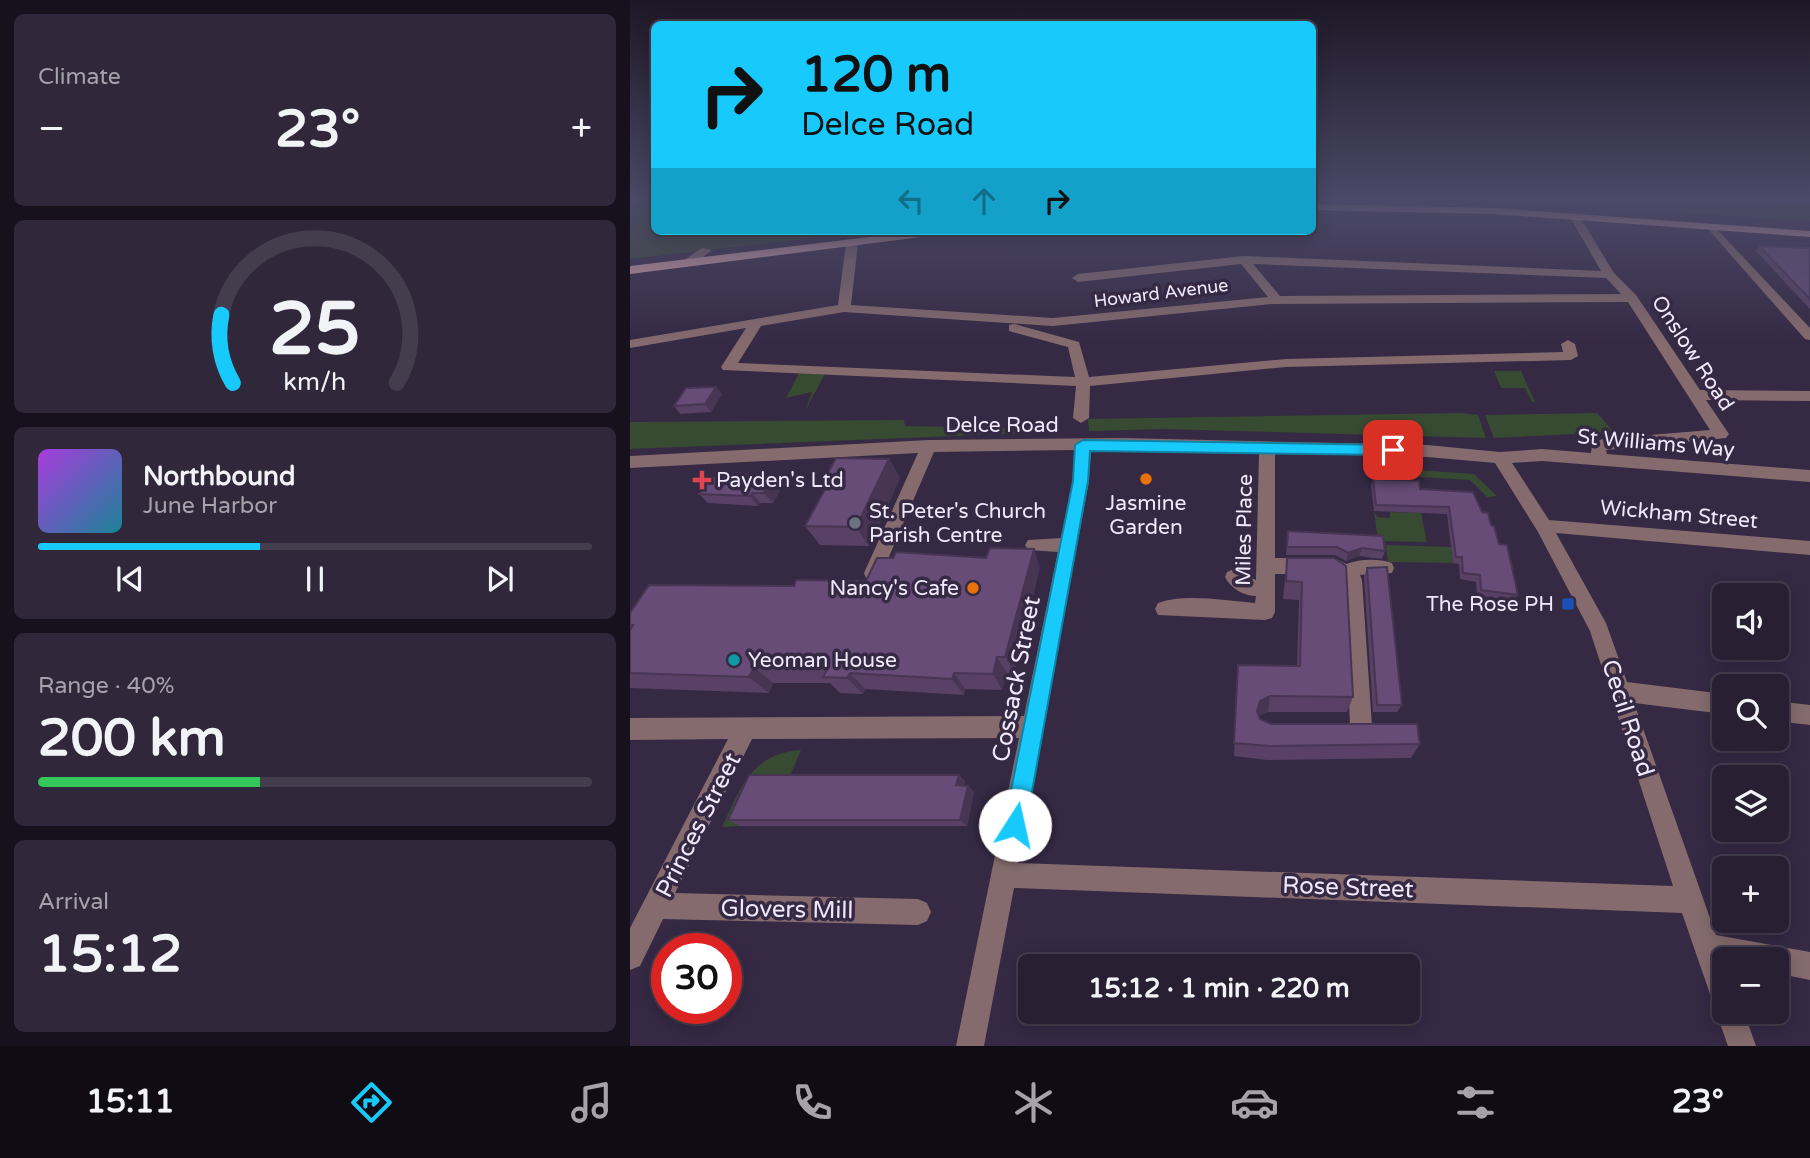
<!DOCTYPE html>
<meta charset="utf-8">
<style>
body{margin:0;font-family:"Varela Round",sans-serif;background:#30273b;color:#f1f3f6;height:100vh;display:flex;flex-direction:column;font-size:26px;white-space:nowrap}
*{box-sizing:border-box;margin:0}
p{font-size:23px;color:#a5a2ac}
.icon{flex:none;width:38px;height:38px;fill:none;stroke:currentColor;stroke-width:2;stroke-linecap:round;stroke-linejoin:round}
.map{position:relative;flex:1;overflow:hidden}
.panel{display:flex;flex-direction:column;gap:14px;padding:14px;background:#16111c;width:630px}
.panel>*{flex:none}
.hud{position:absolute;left:21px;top:21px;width:665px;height:214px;border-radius:10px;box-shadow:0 4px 18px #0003,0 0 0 2px #443d4e;background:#18cafc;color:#111;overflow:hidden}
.controls{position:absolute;left:1082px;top:583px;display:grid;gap:14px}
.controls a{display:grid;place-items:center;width:77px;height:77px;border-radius:10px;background:#281f33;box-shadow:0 4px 18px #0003,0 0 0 2px #443d4e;font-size:35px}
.speed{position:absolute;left:21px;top:933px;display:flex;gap:14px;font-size:35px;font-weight:700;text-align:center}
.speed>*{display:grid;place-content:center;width:91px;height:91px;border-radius:50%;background:#281f33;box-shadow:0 4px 18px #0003,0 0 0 2px #443d4e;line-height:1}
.speed .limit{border:10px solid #d22;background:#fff;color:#111}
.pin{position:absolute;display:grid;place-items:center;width:60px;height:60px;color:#fff;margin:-30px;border-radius:14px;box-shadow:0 4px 10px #0006}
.me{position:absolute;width:77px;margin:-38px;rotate:10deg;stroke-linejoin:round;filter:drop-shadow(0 0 5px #0008)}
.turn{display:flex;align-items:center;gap:24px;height:147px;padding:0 35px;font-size:32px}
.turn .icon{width:91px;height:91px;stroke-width:2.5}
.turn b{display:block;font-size:49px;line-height:60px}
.lanes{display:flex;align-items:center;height:66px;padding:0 35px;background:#0003;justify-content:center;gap:35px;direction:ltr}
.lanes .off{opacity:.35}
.big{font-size:52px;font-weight:700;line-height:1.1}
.panel .tile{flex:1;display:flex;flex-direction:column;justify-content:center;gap:10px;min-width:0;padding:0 24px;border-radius:10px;background:#30273b}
.panel .dial{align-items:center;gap:0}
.dial svg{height:182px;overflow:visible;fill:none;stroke:#443d4e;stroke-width:7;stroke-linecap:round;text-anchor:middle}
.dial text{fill:#f1f3f6;stroke:none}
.song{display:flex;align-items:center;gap:21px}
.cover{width:84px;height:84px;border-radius:10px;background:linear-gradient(135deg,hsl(280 70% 55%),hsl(190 70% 35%))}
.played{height:7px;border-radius:4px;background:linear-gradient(90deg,#18cafc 40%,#443d4e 40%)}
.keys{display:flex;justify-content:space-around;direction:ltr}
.heat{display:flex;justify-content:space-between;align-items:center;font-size:38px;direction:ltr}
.charge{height:10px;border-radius:5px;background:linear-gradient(90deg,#34c759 40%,#443d4e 0)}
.trip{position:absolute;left:388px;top:954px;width:402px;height:70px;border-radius:10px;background:#281f33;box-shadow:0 4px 18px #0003,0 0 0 2px #443d4e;font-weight:700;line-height:70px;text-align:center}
.dock{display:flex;height:112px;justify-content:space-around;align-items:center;background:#100c14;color:#a5a2ac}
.dock .icon{width:49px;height:49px}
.dock .active{color:#18cafc}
.dock b{font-size:32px;color:#f1f3f6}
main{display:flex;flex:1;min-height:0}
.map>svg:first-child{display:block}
.green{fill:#374a32}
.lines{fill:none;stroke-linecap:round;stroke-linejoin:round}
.minor{fill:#856b6d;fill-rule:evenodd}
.major{fill:#daa6aa;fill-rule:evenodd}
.wall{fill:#584165}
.shaded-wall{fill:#473553}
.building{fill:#664c76;stroke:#473553;stroke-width:2}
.route{fill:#18cafc;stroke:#1083a4;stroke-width:2}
.food-dot{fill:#e8710a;stroke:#352944;stroke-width:2.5}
.health-dot{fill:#e0444e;stroke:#352944;stroke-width:2.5}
.worship-dot{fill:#6b7280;stroke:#352944;stroke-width:2.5}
.transit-dot{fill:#1a4fb4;stroke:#352944;stroke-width:2.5}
.culture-dot{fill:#0f9aa8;stroke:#352944;stroke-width:2.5}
.labels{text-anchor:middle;stroke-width:7;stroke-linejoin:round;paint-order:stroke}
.far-street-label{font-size:18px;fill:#f0e9fa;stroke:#352944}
.street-label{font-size:21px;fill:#f0e9fa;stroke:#352944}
.poi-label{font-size:21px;fill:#f0e9fa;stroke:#352944;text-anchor:start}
.near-street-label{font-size:24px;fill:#f0e9fa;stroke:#352944}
</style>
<main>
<section class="panel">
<div class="tile"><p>Climate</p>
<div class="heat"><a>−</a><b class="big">23°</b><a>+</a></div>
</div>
<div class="tile dial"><svg viewBox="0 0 100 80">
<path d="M14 69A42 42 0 1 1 86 69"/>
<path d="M14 69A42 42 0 0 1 9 39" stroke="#18cafc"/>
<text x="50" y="56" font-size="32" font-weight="700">25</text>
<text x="50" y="72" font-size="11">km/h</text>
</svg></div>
<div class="tile">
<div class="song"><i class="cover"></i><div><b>Northbound</b><p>June Harbor</p></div></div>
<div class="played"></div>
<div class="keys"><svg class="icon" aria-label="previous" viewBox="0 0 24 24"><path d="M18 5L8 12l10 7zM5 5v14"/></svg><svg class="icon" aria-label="pause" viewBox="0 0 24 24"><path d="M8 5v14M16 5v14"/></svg><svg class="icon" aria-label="next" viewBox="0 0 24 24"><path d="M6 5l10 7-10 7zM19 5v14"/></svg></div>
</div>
<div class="tile"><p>Range · 40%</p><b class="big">200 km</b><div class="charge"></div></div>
<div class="tile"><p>Arrival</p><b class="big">15:12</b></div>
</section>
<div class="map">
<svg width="1180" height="1046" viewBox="0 0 1180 1046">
<rect width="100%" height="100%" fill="#352944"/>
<g class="green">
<polygon points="0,199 24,199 24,231 244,231 0,259"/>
<polygon points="867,199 1180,199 1180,221 868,200"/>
<polygon points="864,371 891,371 905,402 902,402 895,388 871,388"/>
<polygon points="169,373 195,374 175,411 182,392 156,398"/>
<polygon points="831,413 848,415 856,438 533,429 459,431 458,419"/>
<polygon points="967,413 984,432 864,438 855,415"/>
<polygon points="274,420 275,426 433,429 427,429 426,432 0,449 0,422"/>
<polygon points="788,470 844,474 867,496 857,497 840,480 790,477"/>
<polygon points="744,510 747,517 760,518 760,512 791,513 797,542 748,541"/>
<polygon points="756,545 822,547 823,563 758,562"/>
<path d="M171,750L158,781H130L110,826L92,827C111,787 122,753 171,750Z"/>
</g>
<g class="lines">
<g class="minor">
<polygon points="784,199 794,199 796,210 788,210"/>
<path d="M945,214L950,217L984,273L1006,295L1070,390L1180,391V401L1076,400L1099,434L1096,438L976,450L977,454L1180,470V482L912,461L882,463L919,520L1180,541V555L926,533L976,623L997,682L1094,694V714L1004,703L1086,935L1180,952V980L1146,973V959H1094V1012H1114L1126,1046H1098L1086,1012L1089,1006L1084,1004L1080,994L1052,913L384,888L354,1046H326L389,738L122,739L45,893L288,899L297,903L301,912L297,921L288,925L33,919L10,966L0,970V928L98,739L0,740V718L394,716L428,552L398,550L395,545L398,540L431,538L443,481L445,450L304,452L252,573L250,578L243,581L236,578L234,573L288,453L0,468V456L299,440L492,438L797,445L870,452L912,449L961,453L962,445L972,439L1080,430L998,302L643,304L423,326L214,312L131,326L108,363L445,377L438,347L379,331V325L384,324L449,342L459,377L656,359L933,352L931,344L938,340L945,344L948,356L941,360L656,367L460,386L459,418L451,423L443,418L446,386L93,370L91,367L116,328L0,348V340L208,305L216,243L222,240L228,243L221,305L423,318L638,297L611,264L448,282L442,278L448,274L614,256L971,271L940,217ZM623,264L976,278L991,294L650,296ZM461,450L629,453L626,580L604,569L597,572L595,577C600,588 614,596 626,596L625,603C595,601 557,593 528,603L525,609L528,615L635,620L642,618L645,612V574H701L714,583L720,726L723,734L731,737L739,734L742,726L732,580L730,575L762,573L764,568L762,563C747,558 730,559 716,564L705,558H645V453L797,457L865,463L908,532L960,631L1043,886L388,863L459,481Z"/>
<polygon points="1082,224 1180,328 1180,340 1175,339 1078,229 1078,225"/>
<polygon points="72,248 82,250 62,266 54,266 54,260"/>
<polygon points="1146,701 1180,705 1180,725 1146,721"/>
</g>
<g class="major">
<polygon points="682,204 864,208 1180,231 1180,237 864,214 682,210"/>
<polygon points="288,231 321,231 315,234 0,274 0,266"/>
</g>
</g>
<g class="wall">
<polygon points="1129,246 1180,248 1180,309 1126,251"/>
<polygon points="86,387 92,394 81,412 50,414 44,406"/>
<polygon points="259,459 270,478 239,546 190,545 175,526 196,487 193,482"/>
<polygon points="743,479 790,489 852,512 861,525 869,544 888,595 884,601 847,596 846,582 830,579 829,564 823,563 817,514 744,511 741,485"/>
<polygon points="153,485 143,503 130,503 128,506 78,503 69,494"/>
<polygon points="658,531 755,551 752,559 729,556 716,561 705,555 656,555"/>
<polygon points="657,558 704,558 723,697 717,712 638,712 629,716 630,719 641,724 790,744 781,758 637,760 604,756 608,665 667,666 669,600 653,599"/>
<polygon points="410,567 384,673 377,673 372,690 335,689 334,695 235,689 233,694 210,693 200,683 143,683 139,693 0,688 0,613 164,586"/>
<polygon points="737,568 772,705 767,712 743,712 734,577"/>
<polygon points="329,775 335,781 334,785 338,786 344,792 337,826 110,826 98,820"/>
</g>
<g class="shaded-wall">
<polygon points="86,387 92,394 81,412 75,404"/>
<polygon points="259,459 270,478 239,546 226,527"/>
<polygon points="145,475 153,485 143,503 134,493"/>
<polygon points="122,493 130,503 128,506 120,496"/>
<polygon points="732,548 729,556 716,561 718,553"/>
<polygon points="404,549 410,567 384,673 375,657"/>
<polygon points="367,657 377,673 372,690 363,674"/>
<polygon points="124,667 143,683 139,693 119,677"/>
<polygon points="220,673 235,689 233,694 217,678"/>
<polygon points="324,673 335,689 334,695 322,679"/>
<polygon points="640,696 638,712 629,716 627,711 630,701"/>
<polygon points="329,775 335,781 333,792 326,785"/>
<polygon points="338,786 344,792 337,826 330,820"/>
</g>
<g class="building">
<polygon points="1129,246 1180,248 1180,299"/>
<polygon points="86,387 75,404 44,406 56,388"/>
<polygon points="206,458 259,459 226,527 175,526 199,482 193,482"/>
<polygon points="99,473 145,475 134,493 122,493 120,496 69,494 81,476 97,476"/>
<polygon points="743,479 789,481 790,489 843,492 852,512 858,513 861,525 864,526 869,544 877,545 888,595 851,590 850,575 833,573 832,557 826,557 819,507 746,505"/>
<polygon points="658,531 753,536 755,551 732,548 718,553 707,547 657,547"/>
<polygon points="360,548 404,549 375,657 367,657 363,674 324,673 322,679 220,673 217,678 193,677 198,668 124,667 119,677 0,673 0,630 3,625 0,625 0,613 19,585 164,586 166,580 236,581 247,558 263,558 266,552 356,558"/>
<polygon points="657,558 704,558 716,566 723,697 640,696 630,701 627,711 630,719 641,724 787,724 790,744 639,746 604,743 608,665 670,666 672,582 656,581"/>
<polygon points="757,567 772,705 747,705 737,568"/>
<polygon points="119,775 329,775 326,785 338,786 330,820 98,820"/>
</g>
<linearGradient id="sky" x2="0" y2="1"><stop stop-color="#1d1725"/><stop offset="0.58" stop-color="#4b4967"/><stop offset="1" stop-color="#4b4967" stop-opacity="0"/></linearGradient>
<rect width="1180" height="345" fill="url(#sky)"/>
<polygon class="route" points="453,440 763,445 770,450 763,455 460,451 458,481 396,825 393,833 385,836 377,833 374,825 443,481 445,445"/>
<g class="food-dot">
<circle cx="516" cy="479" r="7"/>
<circle cx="343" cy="588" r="7"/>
</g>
<path class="health-dot" d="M68.5 469.5h7v7h7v7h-7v7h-7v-7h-7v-7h7z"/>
<circle class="worship-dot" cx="225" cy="523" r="7"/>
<rect class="transit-dot" x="931" y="597" width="14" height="14" rx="3.5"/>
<circle class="culture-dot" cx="104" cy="660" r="7"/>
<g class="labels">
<g class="far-street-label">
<text transform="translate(531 293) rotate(-7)" y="6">Howard Avenue</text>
</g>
<g class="street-label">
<text transform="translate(1063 353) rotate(57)" y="7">Onslow Road</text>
<text x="372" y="432">Delce Road</text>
<text transform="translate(1026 443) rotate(5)" y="7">St Williams Way</text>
<text transform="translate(1049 514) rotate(5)" y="7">Wickham Street</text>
<text transform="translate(614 530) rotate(-89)" y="7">Miles Place</text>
</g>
<g class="poi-label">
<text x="86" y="487">Payden's Ltd</text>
<text x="516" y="510" text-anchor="middle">Jasmine<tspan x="516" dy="24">Garden</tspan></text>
<text x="239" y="518">St. Peter's Church<tspan x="239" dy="24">Parish Centre</tspan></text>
<text x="329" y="595" text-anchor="end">Nancy's Cafe</text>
<text x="924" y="611" text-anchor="end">The Rose PH</text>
<text x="118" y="667">Yeoman House</text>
</g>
<g class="near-street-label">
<text transform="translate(386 679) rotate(-79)" y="8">Cossack Street</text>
<text transform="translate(998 718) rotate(72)" y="8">Cecil Road</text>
<text transform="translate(68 825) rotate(-63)" y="8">Princes Street</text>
<text transform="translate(718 887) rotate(2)" y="8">Rose Street</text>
<text transform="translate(157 909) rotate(1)" y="8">Glovers Mill</text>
</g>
</g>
</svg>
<div class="controls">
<a><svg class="icon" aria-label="sound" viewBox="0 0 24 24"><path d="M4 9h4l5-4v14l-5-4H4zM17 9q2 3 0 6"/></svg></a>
<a><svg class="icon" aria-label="search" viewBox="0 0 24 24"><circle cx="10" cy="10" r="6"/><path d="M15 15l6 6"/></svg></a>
<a><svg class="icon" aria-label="layers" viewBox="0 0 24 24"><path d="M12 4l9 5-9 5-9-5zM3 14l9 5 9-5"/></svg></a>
<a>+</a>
<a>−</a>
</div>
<div class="speed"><div class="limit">30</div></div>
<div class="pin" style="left:763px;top:450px;background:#d93025"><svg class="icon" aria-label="arrive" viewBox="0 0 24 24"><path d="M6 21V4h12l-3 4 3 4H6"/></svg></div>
<svg class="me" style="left:385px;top:825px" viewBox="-20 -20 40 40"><circle r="19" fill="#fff"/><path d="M0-13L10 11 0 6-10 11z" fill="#18cafc"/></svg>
<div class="trip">15:12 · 1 min · 220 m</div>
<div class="hud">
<div class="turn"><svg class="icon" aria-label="right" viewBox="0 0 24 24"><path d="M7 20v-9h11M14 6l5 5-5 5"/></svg><div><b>120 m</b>Delce Road</div></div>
<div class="lanes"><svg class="icon off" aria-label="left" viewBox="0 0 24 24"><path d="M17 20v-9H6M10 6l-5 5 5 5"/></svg><svg class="icon off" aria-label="ahead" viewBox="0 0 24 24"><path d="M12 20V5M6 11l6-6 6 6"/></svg><svg class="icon" aria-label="right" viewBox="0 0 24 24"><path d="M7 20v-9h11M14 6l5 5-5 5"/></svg></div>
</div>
</div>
</main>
<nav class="dock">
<b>15:11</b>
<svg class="icon active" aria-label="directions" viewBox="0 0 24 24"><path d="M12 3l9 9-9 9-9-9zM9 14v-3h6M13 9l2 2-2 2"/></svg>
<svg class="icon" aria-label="music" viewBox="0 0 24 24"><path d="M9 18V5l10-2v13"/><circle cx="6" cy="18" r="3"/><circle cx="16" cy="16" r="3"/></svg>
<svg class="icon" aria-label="phone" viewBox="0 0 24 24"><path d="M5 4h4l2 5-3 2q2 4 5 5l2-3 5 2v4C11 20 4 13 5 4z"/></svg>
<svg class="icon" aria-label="climate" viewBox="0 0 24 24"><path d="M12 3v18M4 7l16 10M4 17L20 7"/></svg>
<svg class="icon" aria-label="car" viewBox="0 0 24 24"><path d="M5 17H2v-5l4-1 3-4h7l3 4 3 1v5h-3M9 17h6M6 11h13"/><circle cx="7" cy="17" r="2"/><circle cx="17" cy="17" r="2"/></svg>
<svg class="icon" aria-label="filters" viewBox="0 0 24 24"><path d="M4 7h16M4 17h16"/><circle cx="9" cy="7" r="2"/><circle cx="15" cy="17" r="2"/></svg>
<b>23°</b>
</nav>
